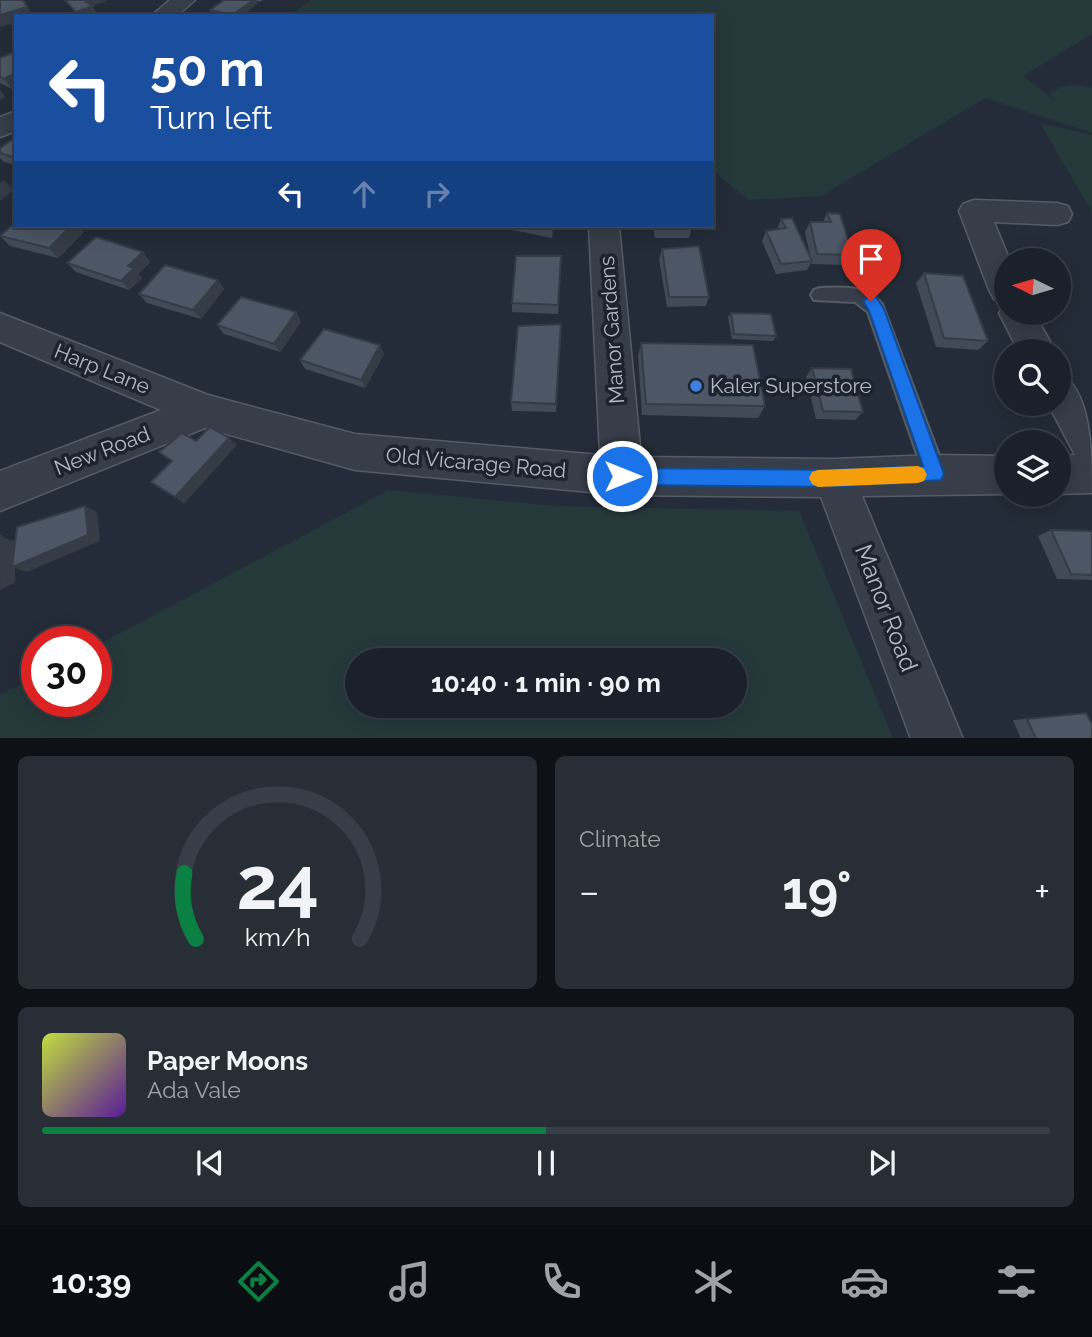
<!DOCTYPE html>
<meta charset="utf-8">
<style>
body{margin:0;font-family:Raleway,sans-serif;background:#272e36;color:#f1f3f6;height:100vh;display:flex;flex-direction:column;font-size:26px;white-space:nowrap}
*{box-sizing:border-box;margin:0}
p{font-size:23px;color:#9fa3a8}
.icon{flex:none;width:38px;height:38px;fill:none;stroke:currentColor;stroke-width:2;stroke-linecap:round;stroke-linejoin:round}
.map{position:relative;height:738px;overflow:hidden}
.drawer{display:flex;flex-direction:column;gap:18px;padding:18px;background:#0e1217;flex:1}
.drawer>*{flex:none}
.top-card{position:absolute;left:14px;top:14px;width:700px;height:214px;border-radius:0px;box-shadow:0 4px 18px #0003,0 0 0 2px #383e47;background:#1a4fa0;color:#fff;overflow:hidden}
.needle{width:46px;rotate:275deg}
.controls{position:absolute;left:994px;top:248px;display:grid;gap:14px}
.controls a{display:grid;place-items:center;width:77px;height:77px;border-radius:50%;background:#1a212a;box-shadow:0 4px 18px #0003,0 0 0 2px #383e47;font-size:35px}
.speed{position:absolute;left:21px;top:626px;display:flex;gap:14px;font-size:35px;font-weight:700;text-align:center}
.speed>*{display:grid;place-content:center;width:91px;height:91px;border-radius:50%;background:#1a212a;box-shadow:0 4px 18px #0003,0 0 0 2px #383e47;line-height:1}
.speed .limit{border:10px solid #d22;background:#fff;color:#111}
.pin{position:absolute;display:grid;place-items:center;width:60px;height:60px;color:#fff;margin:-72px -30px;border-radius:50% 50% 50% 0;rotate:-45deg;box-shadow:0 0 7px #0007}
.pin .icon{rotate:45deg}
.me{position:absolute;width:77px;margin:-38px;rotate:90deg;stroke-linejoin:round;filter:drop-shadow(0 0 5px #0008)}
.turn{display:flex;align-items:center;gap:24px;height:147px;padding:0 21px;font-size:32px}
.turn .icon{width:91px;height:91px;stroke-width:2.5}
.turn b{display:block;font-size:49px;line-height:60px}
.lanes{display:flex;align-items:center;height:66px;padding:0 21px;background:#0003;justify-content:center;gap:35px;direction:ltr}
.lanes .off{opacity:.35}
.big{font-size:52px;font-weight:700;line-height:1.1}
.drawer .tile{flex:1;display:flex;flex-direction:column;justify-content:center;gap:10px;min-width:0;padding:0 24px;border-radius:10px;background:#272e36}
.drawer .dial{align-items:center;gap:0}
.dial svg{height:182px;overflow:visible;fill:none;stroke:#383e47;stroke-width:7;stroke-linecap:round;text-anchor:middle}
.dial text{fill:#f1f3f6;stroke:none}
.song{display:flex;align-items:center;gap:21px}
.cover{width:84px;height:84px;border-radius:10px;background:linear-gradient(135deg,hsl(70 70% 55%),hsl(270 70% 35%))}
.played{height:7px;border-radius:4px;background:linear-gradient(90deg,#0b8043 50%,#383e47 50%)}
.keys{display:flex;justify-content:space-around;direction:ltr}
.heat{display:flex;justify-content:space-between;align-items:center;font-size:38px;direction:ltr}
.drawer .tiles{flex:1;display:grid;gap:18px;grid-template-columns:1fr 1fr}
.tile:last-child{grid-column:span 2}
.trip{position:absolute;left:345px;top:648px;width:402px;height:70px;border-radius:35px;background:#1a212a;box-shadow:0 4px 18px #0003,0 0 0 2px #383e47;font-weight:700;line-height:70px;text-align:center}
.menu{display:flex;height:112px;justify-content:space-around;align-items:center;background:#0a0d11;color:#9fa3a8}
.menu .icon{width:49px;height:49px}
.menu .selected{color:#0b8043}
.menu b{font-size:32px;color:#f1f3f6}
.map>svg:first-child{display:block}
.green{fill:#26393a;fill-rule:evenodd}
.lines{fill:none;stroke-linecap:round;stroke-linejoin:round}
.lane-casing{stroke:#555c66;stroke-width:4}
.street-casing{stroke:#555c66;stroke-width:3}
.lane{fill:#373e49;fill-rule:evenodd}
.street{fill:#373e49;fill-rule:evenodd}
.wall{fill:#414a56}
.shaded-wall{fill:#353c46}
.building{fill:#4c5664;stroke:#353c46;stroke-width:2}
.route{fill:#1a73e8;stroke:#114b97;stroke-width:2}
.slow{fill:#f59e0b}
.shop-dot{fill:#3f7fe0;stroke:#1c232d;stroke-width:2.5}
.labels{text-anchor:middle;stroke-width:7;stroke-linejoin:round;paint-order:stroke}
.street-label{font-size:21px;fill:#b2b9c5;stroke:#1c232d}
.poi-label{font-size:21px;fill:#b2b9c5;stroke:#1c232d;text-anchor:start}
.near-street-label{font-size:24px;fill:#b2b9c5;stroke:#1c232d}
</style>
<div class="map">
<svg width="1092" height="739" viewBox="0 0 1092 739">
<rect width="100%" height="100%" fill="#232c38"/>
<g class="green">
<path d="M311,0H1092V34L1023,76L1054,100L1049,93C1064,84 1076,83 1092,88V133L985,98L821,196L748,200L712,170V16H288Z"/>
<polygon points="1040,123 1092,135 1092,212"/>
<path d="M389,490L554,506L799,511L893,738H0V695L37,677V702H96V646ZM357,660H735V705H357Z"/>
</g>
<g class="lines">
<defs>
<path id="lane" d="M820,288C843,287 866,285 882,304L946,474L943,481L935,484L927,481L924,474L868,312L855,302L814,300L811,295L814,290Z"/>
<g id="street">
<polygon points="170,0 195,0 177,16 151,16"/>
<polygon points="16,111 16,131 0,137 0,117"/>
<polygon points="974,200 1057,203 1068,206 1072,214 1068,222 1057,225 994,222 1010,261 1006,261 1006,313 1034,313 1056,352 1019,352 999,313 1006,303 994,299 989,290 959,211 963,204"/>
<polygon points="589,226 619,226 641,457 834,459 935,455 1006,456 1006,494 862,496 963,739 911,739 821,497 622,495 355,470 205,428 0,511 0,471 161,410 0,342 0,313 208,395 355,434 600,455"/>
<path d="M1059,373C1092,389 1092,455 1092,493L1059,494V456L1075,455L1048,404H1059Z"/>
</g>
</defs>
<use href="#lane" class="lane-casing"/>
<use href="#street" class="street-casing"/>
<use href="#lane" class="lane"/>
<use href="#street" class="street"/>
</g>
<g class="wall">
<polygon points="224,0 263,0 260,2 256,1 257,4 241,16 213,15 210,10"/>
<polygon points="16,51 16,87 12,89 0,83 0,58"/>
<polygon points="16,137 16,165 4,162 0,158 0,148"/>
<polygon points="827,213 853,255 847,265 812,264 811,263 807,270 776,274 762,241 766,231 777,229 781,219 810,255 805,232 810,222 823,222"/>
<polygon points="16,226 78,226 84,232 58,258 10,246 0,236"/>
<polygon points="494,226 555,226 552,238"/>
<polygon points="653,226 692,226 692,228 689,238 655,238"/>
<polygon points="662,249 709,297 706,306 667,307 659,259"/>
<polygon points="561,256 558,314 512,312 512,303"/>
<polygon points="150,262 138,274 142,278 129,290 76,272 67,263"/>
<polygon points="924,273 988,341 978,350 936,347 916,283"/>
<polygon points="218,280 224,289 201,319 147,303 139,294"/>
<polygon points="296,312 301,322 280,352 224,334 217,325"/>
<polygon points="731,313 776,336 773,341 732,339 728,317"/>
<polygon points="561,324 556,412 512,411 511,402"/>
<polygon points="641,343 765,406 758,418 642,415 638,356"/>
<polygon points="384,354 365,388 305,369 300,360"/>
<polygon points="812,368 863,412 855,420 816,419 806,377"/>
<polygon points="1051,530 1092,531 1092,580 1057,579 1038,536"/>
<polygon points="1086,713 1092,739 1021,739 1013,720"/>
</g>
<g class="shaded-wall">
<polygon points="23,0 24,0 33,16 16,16 16,23 1,27 0,25 0,15"/>
<polygon points="91,0 109,0 89,7 86,2"/>
<polygon points="254,0 255,0 257,4 241,16 233,16"/>
<polygon points="93,6 96,12 84,16 78,16 76,12"/>
<polygon points="16,73 16,87 12,89 4,79"/>
<polygon points="0,90 6,97 0,100"/>
<polygon points="4,180 14,190 0,201 0,183"/>
<polygon points="71,226 78,226 84,232 58,258 49,248"/>
<polygon points="552,226 555,226 552,238"/>
<polygon points="143,252 150,262 138,274 142,278 129,290 121,281 128,266"/>
<polygon points="218,280 224,289 201,319 193,310"/>
<polygon points="296,312 301,322 280,352 274,344"/>
<polygon points="380,345 384,354 365,388 361,380"/>
<polygon points="229,438 237,445 184,504 175,497"/>
<polygon points="85,506 97,512 100,541 27,572 15,568 15,583 0,590 1,536 15,542"/>
</g>
<g class="building">
<polygon points="0,0 23,0 27,7 0,15"/>
<polygon points="65,0 91,0 86,2 93,6 76,12"/>
<polygon points="224,0 254,0 232,15 210,10"/>
<polygon points="16,51 16,73 4,79 0,77 0,58"/>
<polygon points="16,137 16,158 0,153 0,148"/>
<polygon points="827,213 840,214 853,255 817,254 810,222 831,222"/>
<polygon points="792,218 812,261 781,264 766,231 786,228 781,219"/>
<polygon points="16,222 16,226 71,226 49,248 0,236"/>
<rect x="657" y="226" width="35" height="2"/>
<polygon points="96,237 143,252 128,266 134,268 121,281 67,263"/>
<polygon points="699,246 709,297 669,297 662,249"/>
<polygon points="516,256 561,256 558,305 512,303"/>
<polygon points="165,265 218,280 193,310 139,294"/>
<polygon points="924,273 963,276 988,341 944,338"/>
<polygon points="241,297 296,312 274,344 217,325"/>
<polygon points="731,313 771,314 776,336 734,334"/>
<polygon points="561,324 556,404 511,402 518,326"/>
<polygon points="324,329 380,345 361,380 300,360"/>
<polygon points="641,343 753,345 765,406 646,404"/>
<polygon points="812,368 851,369 863,412 823,411"/>
<polygon points="210,427 229,438 175,497 151,482 172,461 159,452 182,433 196,441"/>
<polygon points="85,506 88,535 12,567 17,527"/>
<polygon points="1051,530 1092,531 1092,575 1071,574"/>
<polygon points="0,536 1,536 0,579"/>
<polygon points="1086,713 1092,724 1092,739 1036,739 1027,719"/>
</g>
<polygon class="route" points="871,295 876,297 884,309 944,474 941,480 834,487 622,485 616,482 613,476 616,470 622,468 834,470 923,466 869,311 863,301"/>
<polygon class="slow" points="918,466 924,469 927,475 924,481 918,483 818,487 812,484 809,478 812,472 818,470"/>
<circle class="shop-dot" cx="696" cy="386" r="7"/>
<g class="labels">
<g class="street-label">
<text transform="translate(612 330) rotate(-94)" y="7">Manor Gardens</text>
<text transform="translate(102 369) rotate(22)" y="7">Harp Lane</text>
<text transform="translate(102 451) rotate(-21)" y="7">New Road</text>
<text transform="translate(476 463) rotate(5)" y="7">Old Vicarage Road</text>
</g>
<g class="poi-label">
<text x="710" y="393">Kaler Superstore</text>
</g>
<g class="near-street-label">
<text transform="translate(886 608) rotate(69)" y="8">Manor Road</text>
</g>
</g>
</svg>
<div class="controls">
<a><svg class="needle" viewBox="-14 -14 28 28"><path d="M0-13l5 13h-10z" fill="#e53935"/><path d="M0 13l5-13h-10z" fill="#9fa3a8"/></svg></a>
<a><svg class="icon" aria-label="search" viewBox="0 0 24 24"><circle cx="10" cy="10" r="6"/><path d="M15 15l6 6"/></svg></a>
<a><svg class="icon" aria-label="layers" viewBox="0 0 24 24"><path d="M12 4l9 5-9 5-9-5zM3 14l9 5 9-5"/></svg></a>
</div>
<div class="speed"><div class="limit">30</div></div>
<div class="pin" style="left:871px;top:301px;background:#d93025"><svg class="icon" aria-label="arrive" viewBox="0 0 24 24"><path d="M6 21V4h12l-3 4 3 4H6"/></svg></div>
<svg class="me" style="left:622px;top:476px" viewBox="-20 -20 40 40"><circle r="17" fill="#1a73e8" stroke="#fff" stroke-width="3"/><path d="M0-11L8 9 0 5-8 9z" fill="#fff"/></svg>
<div class="trip">10:40 · 1 min · 90 m</div>
<div class="top-card">
<div class="turn"><svg class="icon" aria-label="left" viewBox="0 0 24 24"><path d="M17 20v-9H6M10 6l-5 5 5 5"/></svg><div><b>50 m</b>Turn left</div></div>
<div class="lanes"><svg class="icon" aria-label="left" viewBox="0 0 24 24"><path d="M17 20v-9H6M10 6l-5 5 5 5"/></svg><svg class="icon off" aria-label="ahead" viewBox="0 0 24 24"><path d="M12 20V5M6 11l6-6 6 6"/></svg><svg class="icon off" aria-label="right" viewBox="0 0 24 24"><path d="M7 20v-9h11M14 6l5 5-5 5"/></svg></div>
</div>
</div>
<section class="drawer">
<div class="tiles">
<div class="tile dial"><svg viewBox="0 0 100 80">
<path d="M14 69A42 42 0 1 1 86 69"/>
<path d="M14 69A42 42 0 0 1 9 40" stroke="#0b8043"/>
<text x="50" y="56" font-size="32" font-weight="700">24</text>
<text x="50" y="72" font-size="11">km/h</text>
</svg></div>
<div class="tile"><p>Climate</p>
<div class="heat"><a>−</a><b class="big">19°</b><a>+</a></div>
</div>
<div class="tile">
<div class="song"><i class="cover"></i><div><b>Paper Moons</b><p>Ada Vale</p></div></div>
<div class="played"></div>
<div class="keys"><svg class="icon" aria-label="previous" viewBox="0 0 24 24"><path d="M18 5L8 12l10 7zM5 5v14"/></svg><svg class="icon" aria-label="pause" viewBox="0 0 24 24"><path d="M8 5v14M16 5v14"/></svg><svg class="icon" aria-label="next" viewBox="0 0 24 24"><path d="M6 5l10 7-10 7zM19 5v14"/></svg></div>
</div>
</div>
</section>
<nav class="menu">
<b>10:39</b>
<svg class="icon selected" aria-label="directions" viewBox="0 0 24 24"><path d="M12 3l9 9-9 9-9-9zM9 14v-3h6M13 9l2 2-2 2"/></svg>
<svg class="icon" aria-label="music" viewBox="0 0 24 24"><path d="M9 18V5l10-2v13"/><circle cx="6" cy="18" r="3"/><circle cx="16" cy="16" r="3"/></svg>
<svg class="icon" aria-label="phone" viewBox="0 0 24 24"><path d="M5 4h4l2 5-3 2q2 4 5 5l2-3 5 2v4C11 20 4 13 5 4z"/></svg>
<svg class="icon" aria-label="climate" viewBox="0 0 24 24"><path d="M12 3v18M4 7l16 10M4 17L20 7"/></svg>
<svg class="icon" aria-label="car" viewBox="0 0 24 24"><path d="M5 17H2v-5l4-1 3-4h7l3 4 3 1v5h-3M9 17h6M6 11h13"/><circle cx="7" cy="17" r="2"/><circle cx="17" cy="17" r="2"/></svg>
<svg class="icon" aria-label="filters" viewBox="0 0 24 24"><path d="M4 7h16M4 17h16"/><circle cx="9" cy="7" r="2"/><circle cx="15" cy="17" r="2"/></svg>
</nav>
